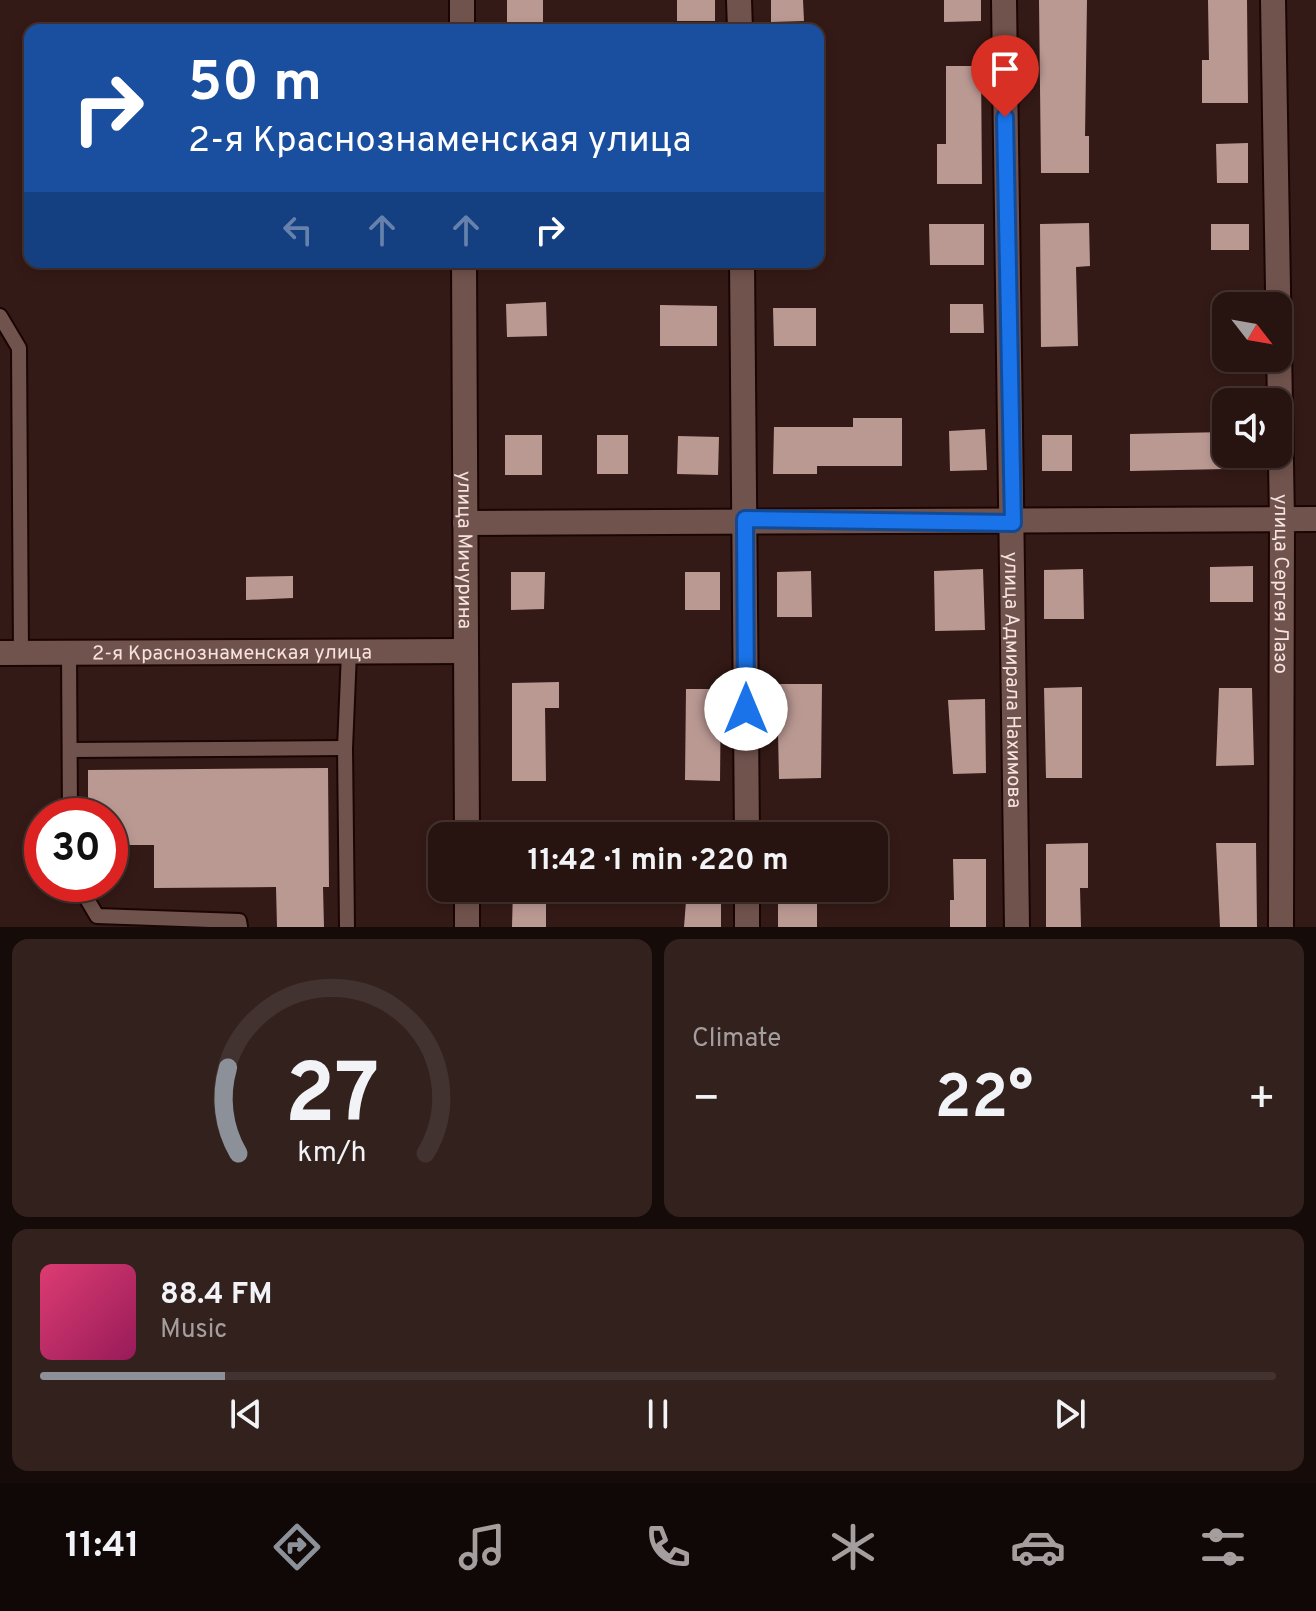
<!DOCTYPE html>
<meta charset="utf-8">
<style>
body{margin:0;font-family:Overpass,sans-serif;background:#33211e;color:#f1f3f6;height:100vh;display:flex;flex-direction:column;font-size:30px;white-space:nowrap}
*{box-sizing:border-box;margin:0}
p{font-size:26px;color:#a49e9f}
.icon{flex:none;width:44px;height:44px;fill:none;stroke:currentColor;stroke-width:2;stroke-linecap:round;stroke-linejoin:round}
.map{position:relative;height:927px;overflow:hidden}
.drawer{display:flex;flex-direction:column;gap:12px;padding:12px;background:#150b09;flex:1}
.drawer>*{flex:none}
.hud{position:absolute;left:24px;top:24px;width:800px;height:244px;border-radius:16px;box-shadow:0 4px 12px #0003,0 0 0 2px #433330;background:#1a4fa0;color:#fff;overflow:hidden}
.needle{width:52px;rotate:121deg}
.fabs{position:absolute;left:1212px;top:292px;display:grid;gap:16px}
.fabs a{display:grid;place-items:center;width:80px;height:80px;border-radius:16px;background:#271410;box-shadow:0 4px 12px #0003,0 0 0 2px #433330;font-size:40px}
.speed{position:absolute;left:24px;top:798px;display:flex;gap:16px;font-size:40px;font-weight:700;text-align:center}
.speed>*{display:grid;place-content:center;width:104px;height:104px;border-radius:50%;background:#271410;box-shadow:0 4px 12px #0003,0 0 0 2px #433330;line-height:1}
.speed .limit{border:12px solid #d22;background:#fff;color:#111}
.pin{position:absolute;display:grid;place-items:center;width:68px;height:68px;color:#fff;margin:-82px -34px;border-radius:50% 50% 50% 0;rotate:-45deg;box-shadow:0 0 8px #0007}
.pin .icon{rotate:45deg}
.me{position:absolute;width:88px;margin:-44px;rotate:0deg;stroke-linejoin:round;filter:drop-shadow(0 0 6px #0008)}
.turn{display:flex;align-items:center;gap:28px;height:168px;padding:0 32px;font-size:36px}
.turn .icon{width:104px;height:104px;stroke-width:2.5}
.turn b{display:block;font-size:56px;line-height:68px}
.lanes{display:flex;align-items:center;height:76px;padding:0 32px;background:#0003;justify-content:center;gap:40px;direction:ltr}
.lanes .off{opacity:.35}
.big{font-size:60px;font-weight:700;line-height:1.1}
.drawer .widget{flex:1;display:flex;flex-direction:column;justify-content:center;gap:12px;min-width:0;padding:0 28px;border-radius:16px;background:#33211e}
.drawer .dial{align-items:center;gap:0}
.dial svg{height:208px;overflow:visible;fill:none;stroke:#433330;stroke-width:7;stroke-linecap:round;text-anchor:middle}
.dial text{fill:#f1f3f6;stroke:none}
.song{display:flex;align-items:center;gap:24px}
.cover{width:96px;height:96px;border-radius:12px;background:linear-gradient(135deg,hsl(340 70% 55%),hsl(330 70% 35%))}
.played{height:8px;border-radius:4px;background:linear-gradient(90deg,#8c9099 15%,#433330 15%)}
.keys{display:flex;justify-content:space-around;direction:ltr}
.heat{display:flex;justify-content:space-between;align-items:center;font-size:44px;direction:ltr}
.drawer .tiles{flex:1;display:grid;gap:12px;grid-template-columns:1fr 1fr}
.widget:last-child{grid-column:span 2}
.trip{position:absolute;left:428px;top:822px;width:460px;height:80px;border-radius:16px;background:#271410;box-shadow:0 4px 12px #0003,0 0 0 2px #433330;font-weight:700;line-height:80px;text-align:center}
.dock{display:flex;height:128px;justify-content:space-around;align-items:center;background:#100806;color:#a49e9f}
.dock .icon{width:56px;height:56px}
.dock .on{color:#8c9099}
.dock b{font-size:36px;color:#f1f3f6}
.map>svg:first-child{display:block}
.building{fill:#bb9993}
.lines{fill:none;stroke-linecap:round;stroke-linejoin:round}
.service-casing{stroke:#1a0503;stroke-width:18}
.minor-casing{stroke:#1a0503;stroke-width:28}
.tertiary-casing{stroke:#1a0503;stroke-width:28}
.service{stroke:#71534d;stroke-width:14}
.minor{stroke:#71534d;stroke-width:24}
.tertiary{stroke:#71534d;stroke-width:24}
.route-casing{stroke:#114b97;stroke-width:20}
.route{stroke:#1a73e8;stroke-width:14}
.labels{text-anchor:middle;stroke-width:8;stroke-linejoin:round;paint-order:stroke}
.street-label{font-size:20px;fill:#f6e3e0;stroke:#140807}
</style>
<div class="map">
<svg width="1316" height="927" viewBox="0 0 1316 927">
<rect width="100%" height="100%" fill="#341a16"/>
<g class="building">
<rect x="507" y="0" width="36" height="30"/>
<rect x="677" y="0" width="38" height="21"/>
<polygon points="771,0 803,0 804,21 771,22"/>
<polygon points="944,0 981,0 981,21 944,22"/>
<polygon points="1039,0 1087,0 1085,136 1089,136 1089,173 1041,173"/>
<polygon points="1208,0 1247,0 1248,103 1202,103 1202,60 1209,60"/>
<polygon points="946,66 981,66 982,184 937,184 937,144 946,144"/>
<polygon points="1248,143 1248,183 1217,183 1216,144"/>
<polygon points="1089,223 1090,266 1076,267 1078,346 1041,347 1040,224"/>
<polygon points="929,224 984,224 984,265 930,265"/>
<rect x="1211" y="224" width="38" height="26"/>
<polygon points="546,302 547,336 507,337 506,304"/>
<polygon points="950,304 983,304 984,333 950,333"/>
<polygon points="660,305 717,306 717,346 660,346"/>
<polygon points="773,308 816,308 816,346 774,346"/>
<polygon points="853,418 902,418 902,466 817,466 817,474 773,474 774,427 853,427"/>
<polygon points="985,429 987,470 950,471 949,431"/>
<polygon points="1226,432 1226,469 1130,471 1130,434"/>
<rect x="505" y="435" width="37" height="40"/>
<rect x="597" y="435" width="31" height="39"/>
<rect x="1042" y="435" width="30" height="36"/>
<polygon points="678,436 719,437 718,475 677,474"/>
<polygon points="1253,566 1253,602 1210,602 1210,567"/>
<polygon points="983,569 985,630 935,631 934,571"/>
<polygon points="1083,569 1084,619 1044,619 1044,570"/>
<polygon points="811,571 812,617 777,617 777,572"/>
<polygon points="511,572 545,572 544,609 511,610"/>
<rect x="685" y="572" width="35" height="38"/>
<polygon points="293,576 293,598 246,600 246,577"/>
<polygon points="559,682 559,708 545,708 546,781 512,781 512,683"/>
<polygon points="777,684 822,684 821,778 779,779"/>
<polygon points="1082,687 1082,778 1046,778 1044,688"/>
<polygon points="1219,688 1252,688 1254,765 1216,766"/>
<polygon points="686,689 721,689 720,781 685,780"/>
<polygon points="985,699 986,773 953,774 948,700"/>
<polygon points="328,768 329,887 323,887 324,927 277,927 276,887 154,888 154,845 110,845 110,816 88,816 88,770"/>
<polygon points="1088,843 1088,888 1080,888 1081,927 1046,927 1046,844"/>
<polygon points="1216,843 1256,843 1257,927 1220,927"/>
<polygon points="953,859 986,859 986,927 950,927 950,900 954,900"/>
<polygon points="513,888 546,888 546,927 512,927"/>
<polygon points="687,888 721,888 721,927 684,927"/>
<rect x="778" y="888" width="39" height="39"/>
</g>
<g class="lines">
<defs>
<g id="service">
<polyline points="0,316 19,348 21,653"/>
<polyline points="69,652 70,816"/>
<polyline points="70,750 345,748"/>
<polyline points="78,884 97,916 239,921 240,927"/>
<polyline points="347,927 345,748 349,652"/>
</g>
<g id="minor">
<polyline points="739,0 740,30"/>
<path id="s1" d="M1004,0L1017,927"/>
<path id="s2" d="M1273,0L1282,520L1281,927"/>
<polyline points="742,262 747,836"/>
<polyline points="465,523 1316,519"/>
<polyline points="747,888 747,927"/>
</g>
<g id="tertiary">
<polyline points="462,0 462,30"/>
<path id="s3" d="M464,262L467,836"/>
<path id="s4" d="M0,653L466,651"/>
<polyline points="467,888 467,927"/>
</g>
</defs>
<use href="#service" class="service-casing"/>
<use href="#minor" class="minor-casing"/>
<use href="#tertiary" class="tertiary-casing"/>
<use href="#service" class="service"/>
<use href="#minor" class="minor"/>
<use href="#tertiary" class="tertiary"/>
</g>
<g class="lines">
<defs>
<polyline id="route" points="746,709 745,519 1013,523 1005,117"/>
</defs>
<use href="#route" class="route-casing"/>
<use href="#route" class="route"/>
</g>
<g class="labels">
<g class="street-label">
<text dy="7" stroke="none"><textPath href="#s3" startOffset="288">улица Мичурина</textPath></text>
<text dy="7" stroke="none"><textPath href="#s2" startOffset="584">улица Сергея Лазо</textPath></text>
<text dy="7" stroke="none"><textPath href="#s4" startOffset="232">2-я Краснознаменская улица</textPath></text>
<text dy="7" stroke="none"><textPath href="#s1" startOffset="680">улица Адмирала Нахимова</textPath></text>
</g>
</g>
</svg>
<div class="fabs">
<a><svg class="needle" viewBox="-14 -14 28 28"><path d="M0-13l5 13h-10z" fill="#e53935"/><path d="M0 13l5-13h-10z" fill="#a49e9f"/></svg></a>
<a><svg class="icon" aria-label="sound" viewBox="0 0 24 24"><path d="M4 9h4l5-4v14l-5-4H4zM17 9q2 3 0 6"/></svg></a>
</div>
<div class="speed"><div class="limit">30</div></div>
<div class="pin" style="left:1005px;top:117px;background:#d93025"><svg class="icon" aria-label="arrive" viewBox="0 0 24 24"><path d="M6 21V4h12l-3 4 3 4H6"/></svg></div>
<svg class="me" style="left:746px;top:709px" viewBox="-20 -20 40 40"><circle r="19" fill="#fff"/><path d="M0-13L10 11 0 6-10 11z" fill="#1a73e8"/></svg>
<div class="trip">11:42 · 1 min · 220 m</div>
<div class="hud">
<div class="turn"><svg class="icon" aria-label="right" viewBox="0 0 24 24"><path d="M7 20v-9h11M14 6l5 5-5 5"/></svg><div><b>50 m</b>2-я Краснознаменская улица</div></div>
<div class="lanes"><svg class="icon off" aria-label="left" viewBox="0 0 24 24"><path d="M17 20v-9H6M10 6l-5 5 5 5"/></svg><svg class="icon off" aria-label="ahead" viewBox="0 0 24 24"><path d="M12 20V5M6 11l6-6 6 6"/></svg><svg class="icon off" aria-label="ahead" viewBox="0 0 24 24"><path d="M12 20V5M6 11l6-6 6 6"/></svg><svg class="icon" aria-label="right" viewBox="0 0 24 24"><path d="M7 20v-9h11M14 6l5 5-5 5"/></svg></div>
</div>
</div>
<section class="drawer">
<div class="tiles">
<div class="widget dial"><svg viewBox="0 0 100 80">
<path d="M14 69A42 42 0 1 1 86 69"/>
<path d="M14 69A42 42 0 0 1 10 36" stroke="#8c9099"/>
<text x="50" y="56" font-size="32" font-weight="700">27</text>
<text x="50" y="72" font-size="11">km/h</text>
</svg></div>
<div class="widget"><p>Climate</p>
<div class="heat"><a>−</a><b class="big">22°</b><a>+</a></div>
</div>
<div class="widget">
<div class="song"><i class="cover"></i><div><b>88.4 FM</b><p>Music</p></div></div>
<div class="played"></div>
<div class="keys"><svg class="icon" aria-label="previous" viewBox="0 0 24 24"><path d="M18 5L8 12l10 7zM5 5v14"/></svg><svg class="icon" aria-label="pause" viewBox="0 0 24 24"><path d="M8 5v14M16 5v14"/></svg><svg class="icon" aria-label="next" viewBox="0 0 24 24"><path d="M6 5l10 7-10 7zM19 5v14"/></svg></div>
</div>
</div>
</section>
<nav class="dock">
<b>11:41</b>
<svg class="icon on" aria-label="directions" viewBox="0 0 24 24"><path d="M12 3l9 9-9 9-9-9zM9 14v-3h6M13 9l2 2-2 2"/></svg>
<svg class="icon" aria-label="music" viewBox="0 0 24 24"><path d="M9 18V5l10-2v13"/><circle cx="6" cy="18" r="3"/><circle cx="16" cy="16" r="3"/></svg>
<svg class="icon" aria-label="phone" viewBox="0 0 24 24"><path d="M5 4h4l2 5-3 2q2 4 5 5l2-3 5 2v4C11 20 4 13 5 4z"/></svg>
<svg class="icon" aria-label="climate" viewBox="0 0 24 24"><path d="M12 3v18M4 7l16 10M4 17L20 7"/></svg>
<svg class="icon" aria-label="car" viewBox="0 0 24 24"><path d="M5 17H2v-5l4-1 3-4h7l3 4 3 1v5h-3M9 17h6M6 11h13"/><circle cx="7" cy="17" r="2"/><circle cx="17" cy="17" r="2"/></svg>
<svg class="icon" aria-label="filters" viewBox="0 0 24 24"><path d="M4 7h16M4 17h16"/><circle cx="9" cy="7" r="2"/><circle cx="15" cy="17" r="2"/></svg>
</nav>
